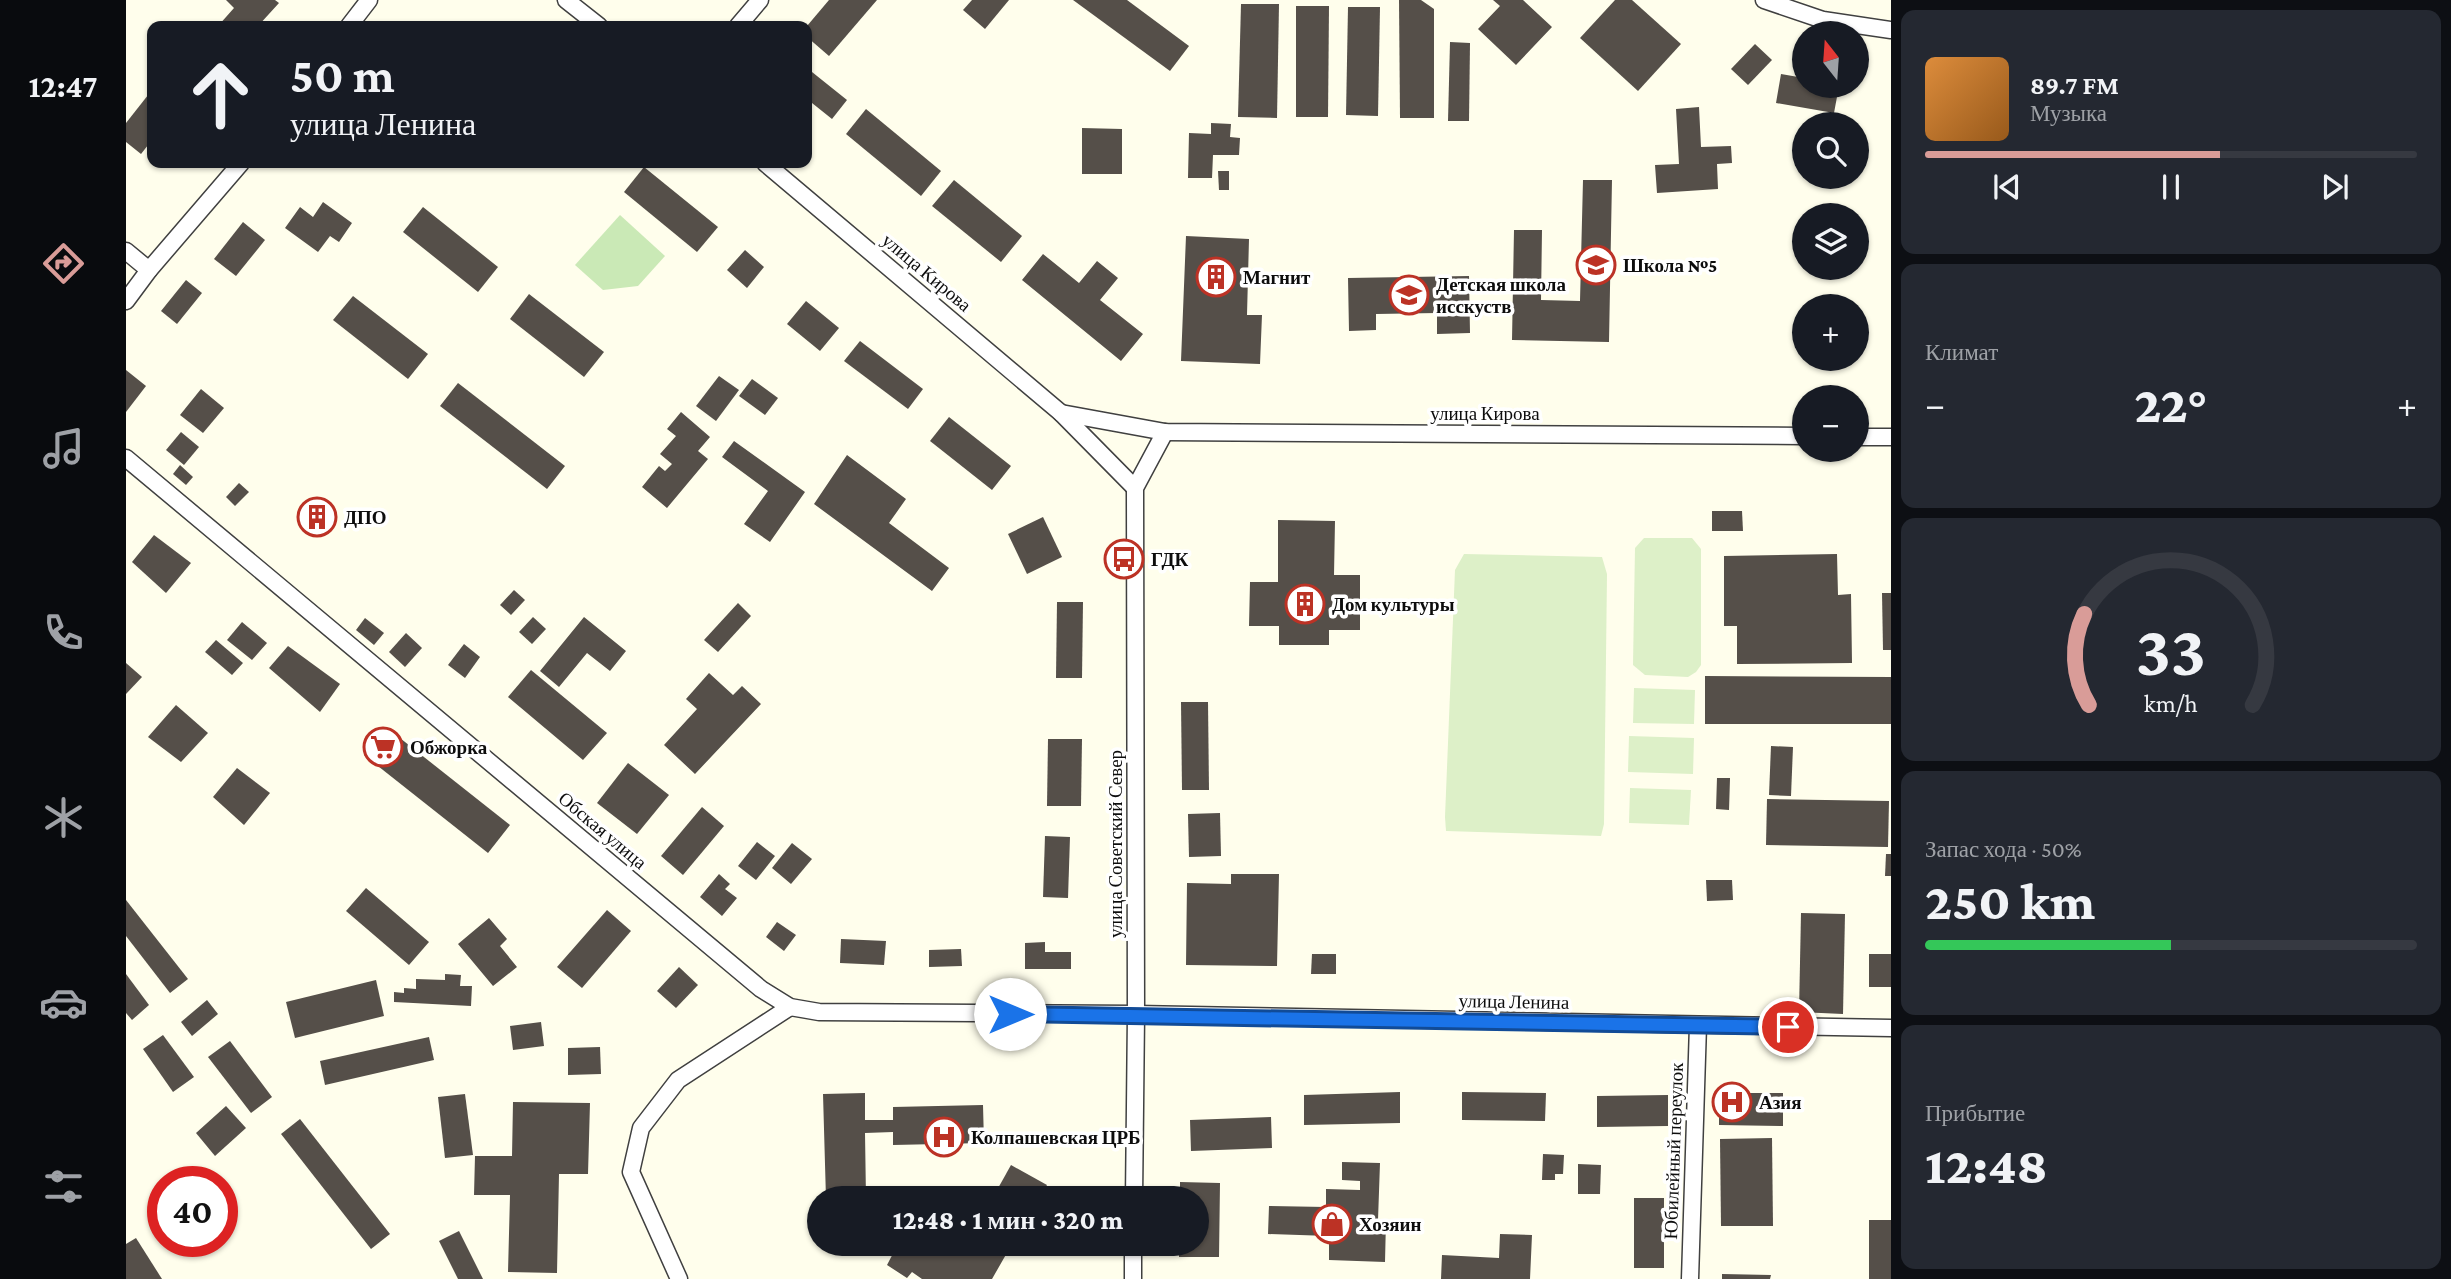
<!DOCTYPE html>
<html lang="ru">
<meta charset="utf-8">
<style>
body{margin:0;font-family:"Crimson Pro",serif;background:#242831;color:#f1f3f6;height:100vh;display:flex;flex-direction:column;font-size:26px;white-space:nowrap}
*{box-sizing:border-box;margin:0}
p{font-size:23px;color:#9ea1a6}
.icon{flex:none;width:38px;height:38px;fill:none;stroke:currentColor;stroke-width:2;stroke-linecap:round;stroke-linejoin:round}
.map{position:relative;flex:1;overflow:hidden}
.side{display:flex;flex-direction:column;gap:10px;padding:10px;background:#0d0f14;width:560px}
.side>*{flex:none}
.hud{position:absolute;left:21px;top:21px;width:665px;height:147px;border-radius:14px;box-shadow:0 2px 5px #0004;background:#171b24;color:#f1f3f6;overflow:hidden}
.needle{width:46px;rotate:343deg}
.fabs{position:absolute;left:1666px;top:21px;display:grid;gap:14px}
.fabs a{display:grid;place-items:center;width:77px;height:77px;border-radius:50%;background:#171b24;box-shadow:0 2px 5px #0004;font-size:35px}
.speed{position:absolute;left:21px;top:1166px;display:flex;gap:14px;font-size:35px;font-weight:700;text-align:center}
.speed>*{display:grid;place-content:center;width:91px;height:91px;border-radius:50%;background:#171b24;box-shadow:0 2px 5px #0004;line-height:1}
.speed .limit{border:10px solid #d22;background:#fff;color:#111}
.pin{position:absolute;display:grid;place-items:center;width:60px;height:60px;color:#fff;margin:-30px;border:4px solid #fff;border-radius:50%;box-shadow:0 2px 7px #0007}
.me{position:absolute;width:77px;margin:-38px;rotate:90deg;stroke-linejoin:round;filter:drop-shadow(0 0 5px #0008)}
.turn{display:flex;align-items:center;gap:24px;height:147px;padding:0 28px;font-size:32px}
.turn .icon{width:91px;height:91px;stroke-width:2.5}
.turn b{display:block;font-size:49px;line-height:60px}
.big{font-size:52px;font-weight:800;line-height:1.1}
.side .tile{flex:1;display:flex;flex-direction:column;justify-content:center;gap:10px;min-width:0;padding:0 24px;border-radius:14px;background:#242831}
.side .dial{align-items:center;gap:0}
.dial svg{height:182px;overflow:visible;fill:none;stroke:#363941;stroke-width:7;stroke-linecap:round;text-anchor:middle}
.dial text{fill:#f1f3f6;stroke:none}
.song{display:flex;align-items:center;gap:21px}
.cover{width:84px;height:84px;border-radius:10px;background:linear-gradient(135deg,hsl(30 70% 55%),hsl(30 70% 35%))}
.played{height:7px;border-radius:4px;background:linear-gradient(90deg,#d99c98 60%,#363941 60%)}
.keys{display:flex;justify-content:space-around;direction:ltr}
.heat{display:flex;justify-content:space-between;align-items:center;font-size:38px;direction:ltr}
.charge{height:10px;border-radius:5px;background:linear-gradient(90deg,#34c759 50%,#363941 0)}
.trip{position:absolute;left:681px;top:1186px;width:402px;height:70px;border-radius:35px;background:#171b24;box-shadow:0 2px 5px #0004;font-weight:800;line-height:70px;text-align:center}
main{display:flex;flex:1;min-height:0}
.menu{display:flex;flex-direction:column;width:126px;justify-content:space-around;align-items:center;background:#090b0e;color:#9ea1a6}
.menu .icon{width:49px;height:49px}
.menu .active{color:#d99c98}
.menu b{font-size:32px;color:#f1f3f6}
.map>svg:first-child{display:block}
.green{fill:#cae9b6}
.pitch{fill:#ddf0c8}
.building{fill:#554f49}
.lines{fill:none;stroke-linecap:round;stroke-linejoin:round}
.minor-casing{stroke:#404040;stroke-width:19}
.minor{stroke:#fff;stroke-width:16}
.route-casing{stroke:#114b97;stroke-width:18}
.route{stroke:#1a73e8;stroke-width:12}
.labels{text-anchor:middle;stroke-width:7;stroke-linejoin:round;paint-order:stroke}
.poi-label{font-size:19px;font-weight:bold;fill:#0d0d0d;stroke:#fff;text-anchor:start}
.street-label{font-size:19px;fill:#0d0d0d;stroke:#fff}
</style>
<main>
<nav class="menu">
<b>12:47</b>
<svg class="icon active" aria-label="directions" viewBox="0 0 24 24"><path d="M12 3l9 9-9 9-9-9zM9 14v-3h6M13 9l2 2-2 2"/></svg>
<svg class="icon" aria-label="music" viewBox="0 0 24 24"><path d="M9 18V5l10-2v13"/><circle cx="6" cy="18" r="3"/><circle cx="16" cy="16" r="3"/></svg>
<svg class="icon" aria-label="phone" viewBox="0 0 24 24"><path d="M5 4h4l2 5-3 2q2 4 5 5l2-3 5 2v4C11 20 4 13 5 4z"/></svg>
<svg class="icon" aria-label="climate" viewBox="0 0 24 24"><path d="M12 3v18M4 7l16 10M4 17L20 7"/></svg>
<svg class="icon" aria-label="car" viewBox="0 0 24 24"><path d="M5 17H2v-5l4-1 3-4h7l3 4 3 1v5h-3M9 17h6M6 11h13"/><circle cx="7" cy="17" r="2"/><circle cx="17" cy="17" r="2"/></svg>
<svg class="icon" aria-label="filters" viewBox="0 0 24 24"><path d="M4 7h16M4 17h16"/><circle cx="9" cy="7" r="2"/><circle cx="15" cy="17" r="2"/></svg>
</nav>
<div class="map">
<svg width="1765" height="1279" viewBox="0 0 1765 1279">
<rect width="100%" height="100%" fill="#fffeec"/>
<polygon class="green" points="494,215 539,256 512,286 477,290 449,265"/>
<g class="pitch">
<polygon points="1518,538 1566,538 1575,549 1575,665 1570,672 1562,677 1519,675 1507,665 1509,548"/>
<polygon points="1338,554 1476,557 1481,574 1478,824 1475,836 1320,831 1319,817 1329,570"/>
<polygon points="1508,688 1569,690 1568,724 1507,723"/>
<polygon points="1503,736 1568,738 1567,774 1502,772"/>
<polygon points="1504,788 1565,790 1563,825 1503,823"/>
</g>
<g class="building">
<polygon points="100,0 149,0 153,3 132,26 92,26 108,8"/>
<polygon points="703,0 751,0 703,56 681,37 681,26"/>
<polygon points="846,0 883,0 859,29 837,10"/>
<polygon points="947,0 1001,0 1063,46 1044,71"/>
<polygon points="1273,0 1295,0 1308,9 1308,118 1274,118"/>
<polygon points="1367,0 1397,0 1426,27 1390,65 1352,29 1374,6"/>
<polygon points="1489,0 1506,0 1555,44 1512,91 1454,38"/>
<polygon points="1115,4 1153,4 1151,118 1112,117"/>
<polygon points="1170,6 1203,6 1202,117 1170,117"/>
<polygon points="1222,7 1254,7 1252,116 1220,115"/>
<polygon points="1324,42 1344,43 1343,121 1322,121"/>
<polygon points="1629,44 1646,60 1622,85 1605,69"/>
<polygon points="681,68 721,100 706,119 681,99"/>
<polygon points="1655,74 1678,78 1678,86 1713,86 1708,113 1650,103"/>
<polygon points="26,90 26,140 15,154 0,142 0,123"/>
<polygon points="1573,107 1575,147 1605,146 1606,163 1591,164 1592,189 1531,193 1529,165 1553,164 1550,109"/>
<polygon points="740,109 815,171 795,196 720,134"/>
<polygon points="1085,123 1105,124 1104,137 1114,138 1113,155 1087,155 1086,178 1062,178 1063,133 1085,134"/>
<polygon points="956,128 996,129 996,174 956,174"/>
<polygon points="518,167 592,227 571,252 498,192"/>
<polygon points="1092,171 1103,171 1103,190 1093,190"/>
<polygon points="828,180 896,236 875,262 806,206"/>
<polygon points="1457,180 1486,180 1483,342 1386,340 1388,230 1416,230 1415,300 1454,301"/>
<polygon points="197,202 226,223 213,242 204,236 192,252 159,228 174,207 187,217"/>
<polygon points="297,207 372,267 352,292 277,232"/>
<polygon points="117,222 139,240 110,276 88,259"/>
<polygon points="1060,236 1123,239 1121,315 1136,315 1134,364 1055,361"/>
<polygon points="619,250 638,267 621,288 601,270"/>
<polygon points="917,254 953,283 971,261 992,278 974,300 1017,334 995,361 896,280"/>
<polygon points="1343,276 1344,333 1311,334 1311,313 1250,314 1250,330 1223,331 1222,278"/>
<polygon points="60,280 76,293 51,324 35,311"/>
<polygon points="403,294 478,352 458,377 384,319"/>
<polygon points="227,296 302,354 282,379 207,320"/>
<polygon points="680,301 713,328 694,351 661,324"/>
<polygon points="734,341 797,389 782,409 718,361"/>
<polygon points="0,370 20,386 0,412"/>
<polygon points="593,376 613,390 590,421 570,406"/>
<polygon points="626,379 652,398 639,415 613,396"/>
<polygon points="332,383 439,466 421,489 314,406"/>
<polygon points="75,389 98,408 77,433 54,415"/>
<polygon points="555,412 584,437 572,451 582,459 541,508 516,487 533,466 539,471 546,464 534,454 550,436 541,429"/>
<polygon points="823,417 885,466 866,490 804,441"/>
<polygon points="55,432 73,447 58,465 40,450"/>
<polygon points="608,441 679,492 644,542 618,524 642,491 596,457"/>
<polygon points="721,455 780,499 763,523 823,568 806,591 688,504"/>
<polygon points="54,465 67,477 60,485 47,474"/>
<polygon points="113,483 123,492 109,506 100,497"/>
<polygon points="184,498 211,520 198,535 172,514"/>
<polygon points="1586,511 1616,511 1617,531 1586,531"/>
<polygon points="917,517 936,557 901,574 882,534"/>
<polygon points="1152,520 1209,521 1208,575 1234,575 1234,630 1203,630 1203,645 1153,645 1153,626 1123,626 1124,582 1152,582"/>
<polygon points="28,535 65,563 40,593 6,562"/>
<polygon points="1711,554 1712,595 1725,594 1726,663 1611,664 1611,626 1598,626 1598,556"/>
<polygon points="388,590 399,600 385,615 374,605"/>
<polygon points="1756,593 1765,593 1765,650 1757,650"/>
<polygon points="931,602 957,602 956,678 930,678"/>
<polygon points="612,603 625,616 592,652 578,640"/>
<polygon points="407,617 420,629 406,644 393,632"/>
<polygon points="458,617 500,651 484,671 461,653 433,687 414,671"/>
<polygon points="239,618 258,633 248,645 230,630"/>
<polygon points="116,622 141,643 126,660 101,640"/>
<polygon points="280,633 296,648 279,667 263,652"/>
<polygon points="90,640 117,663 106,675 79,652"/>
<polygon points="338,644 354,657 339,678 322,665"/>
<polygon points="162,646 214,684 194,712 143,668"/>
<polygon points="0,663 16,677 0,694"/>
<polygon points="405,670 481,733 457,760 382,697"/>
<polygon points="583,673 607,695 616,686 635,704 569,774 538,745 571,709 560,699"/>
<polygon points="1579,676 1765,677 1765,724 1579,724"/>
<polygon points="1055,702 1082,702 1083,790 1056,790"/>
<polygon points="50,705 82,733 55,762 22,737"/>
<polygon points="260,727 384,825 362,853 238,755"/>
<polygon points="922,739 956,739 955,806 921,806"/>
<polygon points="1645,746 1667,747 1665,796 1643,795"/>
<polygon points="502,763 543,795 511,834 471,803"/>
<polygon points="111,768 144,793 118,825 87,797"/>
<polygon points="1591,778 1604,778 1603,810 1590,809"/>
<polygon points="1641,799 1763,801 1762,847 1640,845"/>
<polygon points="576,807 598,826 557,875 535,856"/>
<polygon points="1094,813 1095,856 1063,857 1062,814"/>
<polygon points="919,836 944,837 942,898 917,897"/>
<polygon points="631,842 649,856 630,880 612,866"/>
<polygon points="666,843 686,859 665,884 646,868"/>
<polygon points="1760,854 1765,854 1765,876 1759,876"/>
<polygon points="593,874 604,884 599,889 611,898 596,916 574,897"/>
<polygon points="1105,874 1153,874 1151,966 1060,965 1061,883 1105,884"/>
<polygon points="1580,880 1606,880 1607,900 1581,901"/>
<polygon points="240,888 303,942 283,965 220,911"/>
<polygon points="0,900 62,979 44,993 0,936"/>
<polygon points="481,910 505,931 456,988 431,967"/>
<polygon points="1675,913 1719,914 1717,1014 1673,1012"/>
<polygon points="363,918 381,939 374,946 391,967 367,986 332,944"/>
<polygon points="651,922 670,935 658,951 640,937"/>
<polygon points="715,939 760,941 758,965 714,963"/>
<polygon points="919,942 919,952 945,952 945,969 899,969 899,943"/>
<polygon points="835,949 836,966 803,967 803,950"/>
<polygon points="1186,954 1210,954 1210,974 1185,974"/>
<rect x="1743" y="954" width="22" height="33"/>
<polygon points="553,967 572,985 550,1008 531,991"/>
<polygon points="0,974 23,1005 6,1020 0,1013"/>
<polygon points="319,974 335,975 334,986 346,986 345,1006 268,1002 268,992 278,993 278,988 290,989 290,979 319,980"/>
<polygon points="250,980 258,1016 169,1038 160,1002"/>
<polygon points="81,1000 92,1014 66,1036 55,1022"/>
<polygon points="415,1022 418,1046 387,1050 384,1026"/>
<polygon points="37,1035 68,1077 47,1092 17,1049"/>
<polygon points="303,1037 308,1060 199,1085 194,1061"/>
<polygon points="104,1041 146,1097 125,1113 82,1057"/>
<polygon points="474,1047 475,1074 442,1075 442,1048"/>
<polygon points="1274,1092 1274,1123 1178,1125 1178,1095"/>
<polygon points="1336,1092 1420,1093 1419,1121 1336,1120"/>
<polygon points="739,1093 739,1120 767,1120 767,1107 857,1105 858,1143 767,1145 767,1132 739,1133 740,1199 700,1199 697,1094"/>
<polygon points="1593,1093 1657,1093 1657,1126 1593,1125"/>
<polygon points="339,1094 347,1155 319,1158 312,1097"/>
<polygon points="1542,1095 1542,1126 1471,1127 1471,1096"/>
<polygon points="387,1102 464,1103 462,1174 433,1174 431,1273 382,1272 384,1195 348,1195 349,1156 386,1156"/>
<polygon points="100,1106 120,1128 89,1156 70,1133"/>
<polygon points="1145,1117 1146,1148 1065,1151 1064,1120"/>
<polygon points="174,1119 264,1234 245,1249 155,1134"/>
<polygon points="1646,1138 1647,1226 1595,1226 1594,1139"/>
<polygon points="1417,1154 1438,1155 1437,1174 1429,1174 1429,1180 1416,1180"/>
<polygon points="1216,1162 1254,1163 1252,1220 1260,1220 1259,1262 1203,1260 1203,1236 1142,1234 1143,1206 1200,1207 1200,1189 1234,1190 1234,1181 1216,1180"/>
<polygon points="1452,1164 1475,1165 1474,1194 1452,1194"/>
<polygon points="885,1165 921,1185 913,1199 866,1199"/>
<polygon points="1054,1182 1094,1183 1093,1257 1053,1257 1053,1244 1071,1244 1071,1199 1054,1199"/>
<rect x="1508" y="1198" width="30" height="70"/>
<rect x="1743" y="1220" width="22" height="59"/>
<polygon points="333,1231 357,1279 332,1279 313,1241"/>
<polygon points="1374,1234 1406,1235 1404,1279 1315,1279 1316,1255 1373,1258"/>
<polygon points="10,1238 36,1279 0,1279 0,1244"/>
<polygon points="772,1244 818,1244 834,1254 840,1244 886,1244 866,1279 796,1279 786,1272 781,1278 761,1265"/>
<polygon points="1596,1274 1645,1275 1644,1279 1596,1279"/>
</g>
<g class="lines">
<defs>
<g id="minor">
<polyline points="440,0 473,26"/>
<polyline points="1638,0 1697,20 1765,30"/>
<polyline points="223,26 243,0"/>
<polyline points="612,26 634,0"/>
<polyline points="639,163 935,413 1009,488"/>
<polyline points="0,251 23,270"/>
<polyline points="0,301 23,270 115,163"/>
<polyline points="935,413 1039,432 1678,436"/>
<polyline points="1731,437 1765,437"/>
<polyline points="0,458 635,989 664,1007 693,1012 1010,1014 1765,1028"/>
<polyline points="1008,1199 1010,1014 1009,488 1039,432"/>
<polyline points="553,1279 505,1172 515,1128 552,1080 664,1007"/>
<polyline points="1007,1279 1007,1244"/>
<polyline points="1564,1279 1572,1025"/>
</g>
</defs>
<use href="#minor" class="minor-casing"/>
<use href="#minor" class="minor"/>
</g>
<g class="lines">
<defs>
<polyline id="route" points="884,1014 1662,1027"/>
</defs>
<use href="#route" class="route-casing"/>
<use href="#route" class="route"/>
</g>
<defs>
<symbol id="school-ring" viewBox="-11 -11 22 22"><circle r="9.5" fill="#fff" stroke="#bc3225" stroke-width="1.5"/><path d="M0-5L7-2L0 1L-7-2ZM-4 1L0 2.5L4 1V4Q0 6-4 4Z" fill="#bc3225"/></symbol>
<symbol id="building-ring" viewBox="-11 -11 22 22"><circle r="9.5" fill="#fff" stroke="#bc3225" stroke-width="1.5"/><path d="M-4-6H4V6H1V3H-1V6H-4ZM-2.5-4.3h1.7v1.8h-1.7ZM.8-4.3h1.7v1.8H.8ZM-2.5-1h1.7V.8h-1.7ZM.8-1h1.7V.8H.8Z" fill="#bc3225"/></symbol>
<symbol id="bus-ring" viewBox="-11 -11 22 22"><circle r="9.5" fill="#fff" stroke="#bc3225" stroke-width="1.5"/><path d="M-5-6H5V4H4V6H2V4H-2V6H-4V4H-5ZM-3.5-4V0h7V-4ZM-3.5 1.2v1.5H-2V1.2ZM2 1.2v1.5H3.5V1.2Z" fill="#bc3225"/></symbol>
<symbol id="supermarket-ring" viewBox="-11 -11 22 22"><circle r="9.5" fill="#fff" stroke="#bc3225" stroke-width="1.5"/><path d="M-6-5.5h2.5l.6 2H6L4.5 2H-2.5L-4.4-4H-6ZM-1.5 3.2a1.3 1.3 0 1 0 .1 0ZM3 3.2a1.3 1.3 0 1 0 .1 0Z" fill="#bc3225"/></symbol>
<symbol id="hospital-ring" viewBox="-11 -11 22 22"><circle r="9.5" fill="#fff" stroke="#bc3225" stroke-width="1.5"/><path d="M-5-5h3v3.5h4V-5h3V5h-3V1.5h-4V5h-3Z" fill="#bc3225"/></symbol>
<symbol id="shop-ring" viewBox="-11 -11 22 22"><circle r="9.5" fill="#fff" stroke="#bc3225" stroke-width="1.5"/><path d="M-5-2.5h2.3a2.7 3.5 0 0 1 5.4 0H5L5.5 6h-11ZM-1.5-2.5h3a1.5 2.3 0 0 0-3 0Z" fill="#bc3225"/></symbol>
</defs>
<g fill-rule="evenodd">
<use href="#school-ring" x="1448" y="243" width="44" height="44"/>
<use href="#building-ring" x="1068" y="255" width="44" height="44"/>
<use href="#school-ring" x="1261" y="273" width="44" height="44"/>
<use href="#building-ring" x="169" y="495" width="44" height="44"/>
<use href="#bus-ring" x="976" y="537" width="44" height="44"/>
<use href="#building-ring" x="1157" y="582" width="44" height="44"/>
<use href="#supermarket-ring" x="235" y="725" width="44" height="44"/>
<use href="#hospital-ring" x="1584" y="1080" width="44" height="44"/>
<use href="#hospital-ring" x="796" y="1115" width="44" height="44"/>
<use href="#shop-ring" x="1184" y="1202" width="44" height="44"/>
</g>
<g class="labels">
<g class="poi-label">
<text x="1497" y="272">Школа №5</text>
<text x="1117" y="284">Магнит</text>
<text x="1310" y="291">Детская школа<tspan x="1310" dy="22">исскуств</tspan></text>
<text x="218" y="524">ДПО</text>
<text x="1025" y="566">ГДК</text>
<text x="1206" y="611">Дом культуры</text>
<text x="284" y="754">Обжорка</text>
<text x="1633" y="1109">Азия</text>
<text x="845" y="1144">Колпашевская ЦРБ</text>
<text x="1233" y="1231">Хозяин</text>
</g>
<g class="street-label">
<text transform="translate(801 272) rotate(40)" y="7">улица Кирова</text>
<text x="1359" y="420">улица Кирова</text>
<text transform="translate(477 830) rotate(40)" y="7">Обская улица</text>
<text transform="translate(989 844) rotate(-90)" y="7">улица Советский Север</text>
<text transform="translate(1388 1001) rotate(1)" y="7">улица Ленина</text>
<text transform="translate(1547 1151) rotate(-88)" y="7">Юбилейный переулок</text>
</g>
</g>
</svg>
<div class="fabs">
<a><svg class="needle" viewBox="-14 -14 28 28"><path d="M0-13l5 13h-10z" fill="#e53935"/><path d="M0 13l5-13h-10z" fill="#9ea1a6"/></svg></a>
<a><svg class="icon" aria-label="search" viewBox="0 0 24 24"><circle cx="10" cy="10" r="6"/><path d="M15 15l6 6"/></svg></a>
<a><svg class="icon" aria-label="layers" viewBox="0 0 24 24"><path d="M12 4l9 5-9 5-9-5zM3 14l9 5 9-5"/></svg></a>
<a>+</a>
<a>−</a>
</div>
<div class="speed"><div class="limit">40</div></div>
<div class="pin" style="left:1662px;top:1027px;background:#d93025"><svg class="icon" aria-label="arrive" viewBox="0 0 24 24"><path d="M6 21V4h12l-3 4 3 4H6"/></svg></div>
<svg class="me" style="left:884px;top:1014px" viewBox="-20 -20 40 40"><circle r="19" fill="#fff"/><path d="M0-13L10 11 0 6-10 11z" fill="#1a73e8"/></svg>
<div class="trip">12:48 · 1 мин · 320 m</div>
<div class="hud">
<div class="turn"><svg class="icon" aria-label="ahead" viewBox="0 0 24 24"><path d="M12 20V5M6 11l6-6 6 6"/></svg><div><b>50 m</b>улица Ленина</div></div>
</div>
</div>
<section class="side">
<div class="tile">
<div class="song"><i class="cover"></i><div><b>89.7 FM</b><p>Музыка</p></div></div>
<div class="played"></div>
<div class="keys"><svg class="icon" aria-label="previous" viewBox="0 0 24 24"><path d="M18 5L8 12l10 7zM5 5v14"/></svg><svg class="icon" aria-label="pause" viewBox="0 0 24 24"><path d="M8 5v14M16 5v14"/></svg><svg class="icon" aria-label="next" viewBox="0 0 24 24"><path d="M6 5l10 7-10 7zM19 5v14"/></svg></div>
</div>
<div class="tile"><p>Климат</p>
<div class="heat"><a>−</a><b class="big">22°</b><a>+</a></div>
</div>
<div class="tile dial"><svg viewBox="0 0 100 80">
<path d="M14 69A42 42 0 1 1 86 69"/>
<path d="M14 69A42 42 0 0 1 12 29" stroke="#d99c98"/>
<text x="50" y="56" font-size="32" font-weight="700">33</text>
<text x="50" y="72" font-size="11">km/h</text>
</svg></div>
<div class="tile"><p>Запас хода · 50%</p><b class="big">250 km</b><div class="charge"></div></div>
<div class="tile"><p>Прибытие</p><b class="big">12:48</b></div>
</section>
</main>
